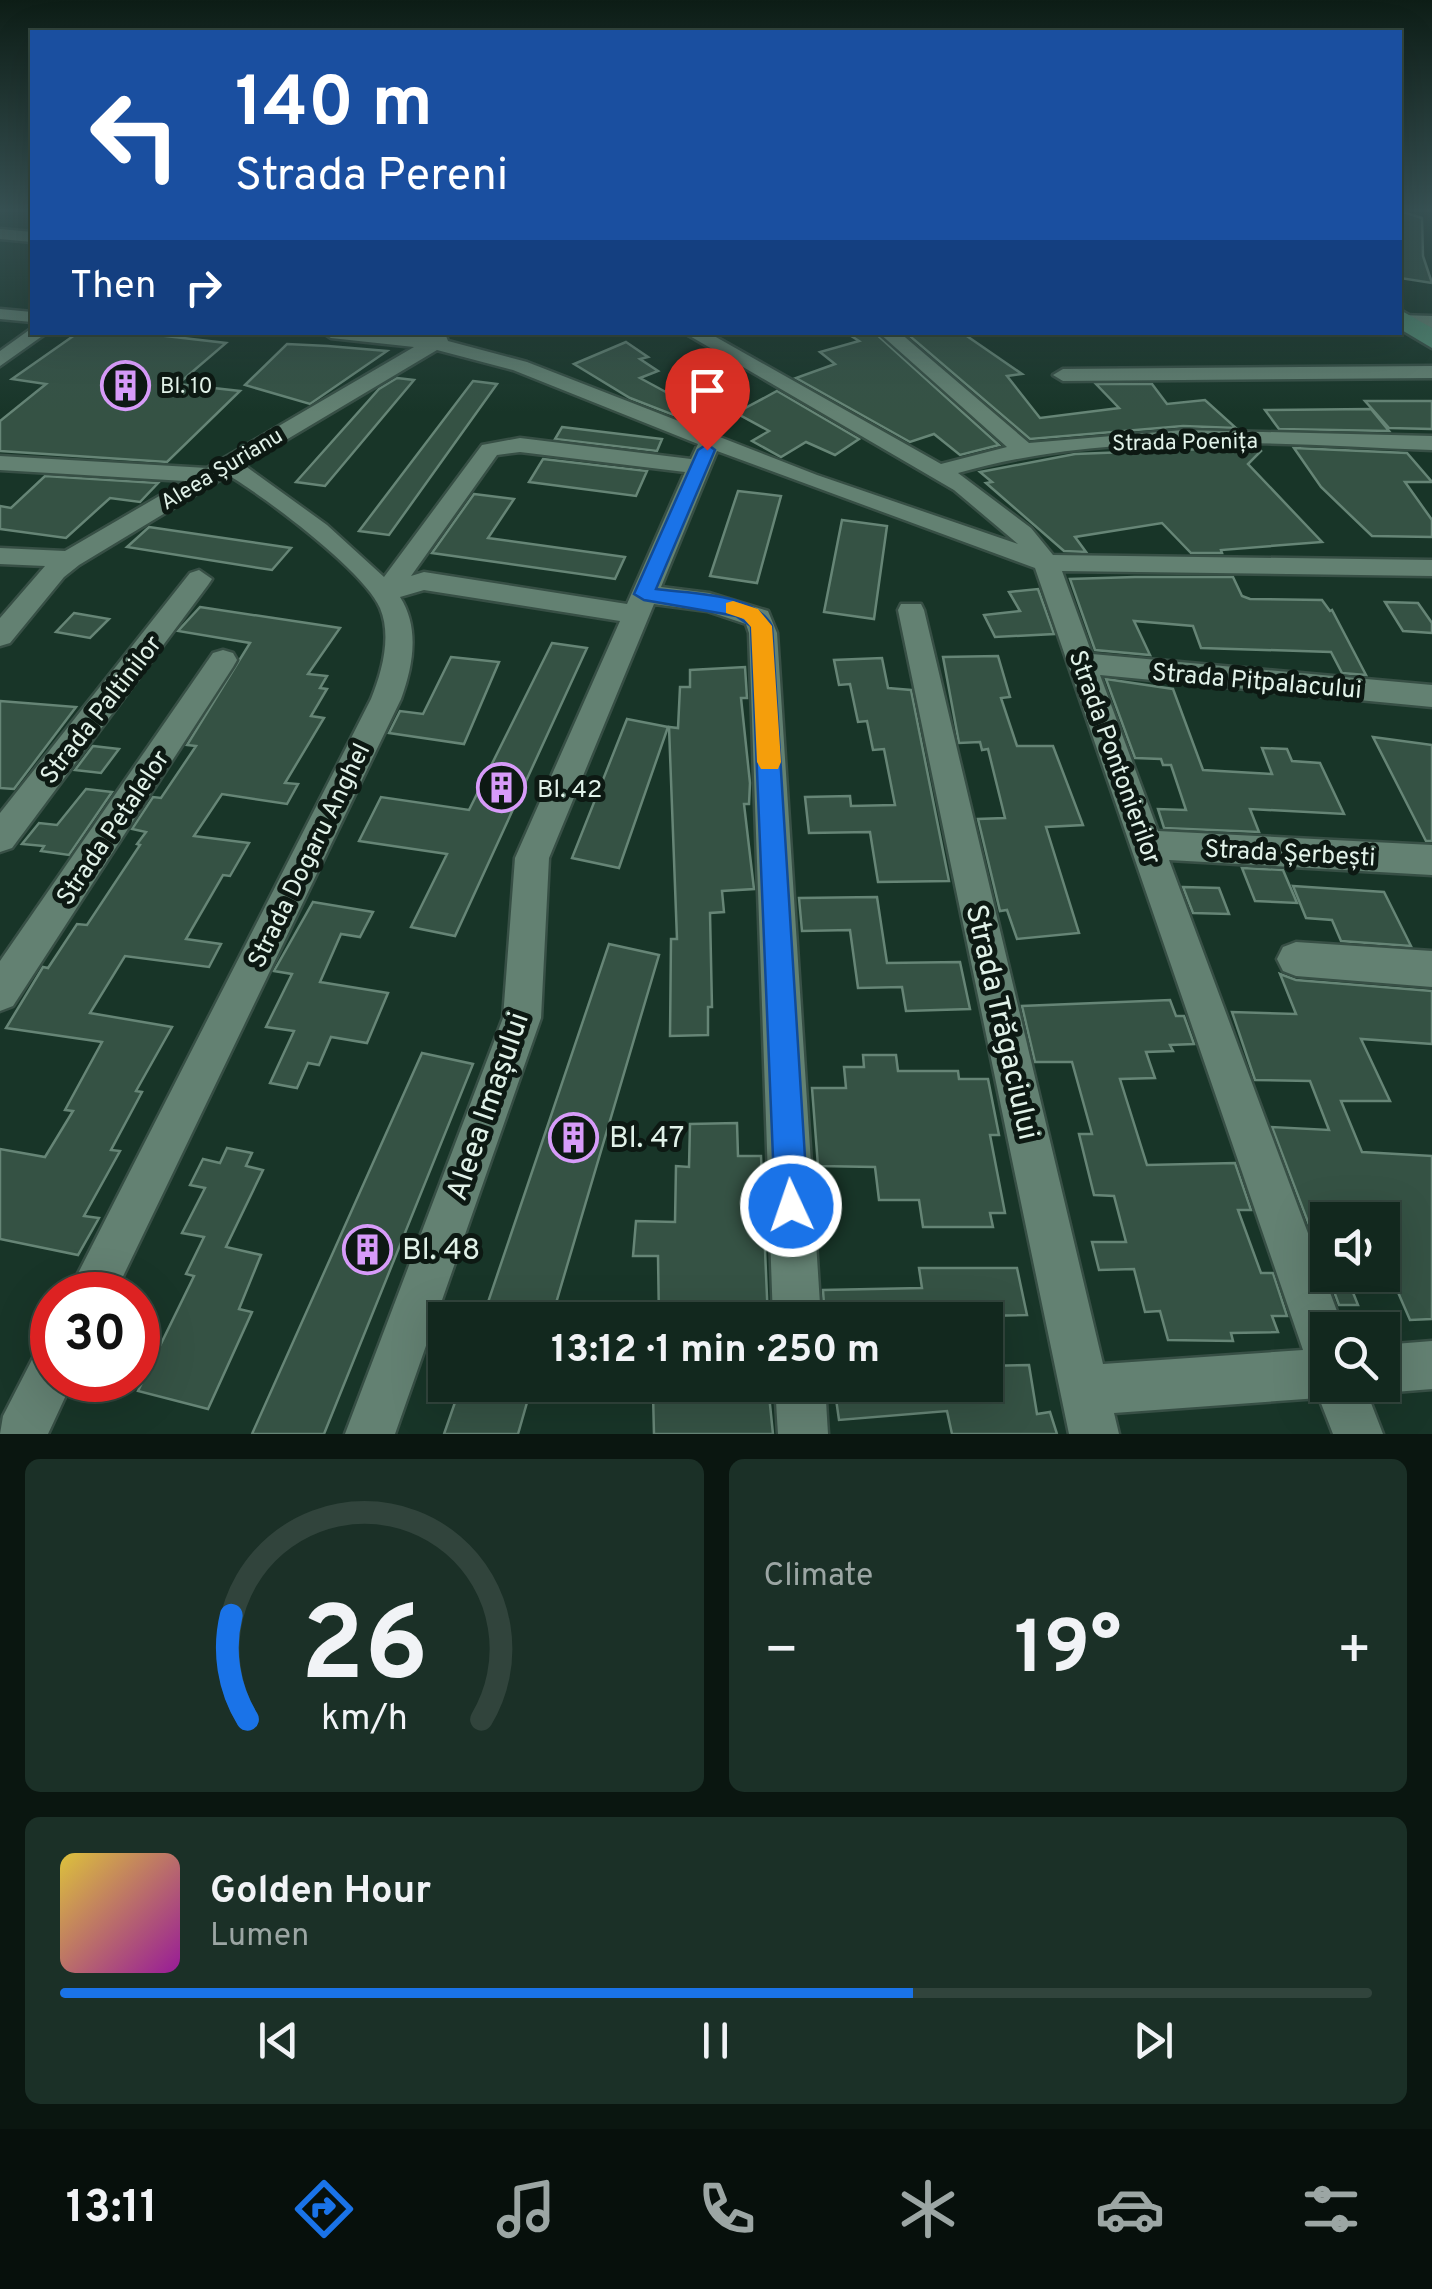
<!DOCTYPE html>
<meta charset="utf-8">
<style>
body{margin:0;font-family:Overpass,sans-serif;background:#1b3027;color:#f1f3f6;height:100vh;display:flex;flex-direction:column;font-size:38px;white-space:nowrap}
*{box-sizing:border-box;margin:0}
p{font-size:32px;color:#9ca6a4}
.icon{flex:none;width:55px;height:55px;fill:none;stroke:currentColor;stroke-width:2;stroke-linecap:round;stroke-linejoin:round}
.map{position:relative;height:1434px;overflow:hidden}
.side{display:flex;flex-direction:column;gap:25px;padding:25px;background:#0a1610;flex:1}
.side>*{flex:none}
.banner{position:absolute;left:30px;top:30px;width:1372px;height:305px;border-radius:0px;box-shadow:0 10px 40px #0002,0 0 0 2px #31443c;background:#1a4fa0;color:#fff;overflow:hidden}
.buttons{position:absolute;left:1310px;top:1202px;display:grid;gap:20px}
.buttons a{display:grid;place-items:center;width:90px;height:90px;border-radius:0px;background:#12281e;box-shadow:0 10px 40px #0002,0 0 0 2px #31443c;font-size:50px}
.speed{position:absolute;left:30px;top:1272px;display:flex;gap:20px;font-size:50px;font-weight:700;text-align:center}
.speed>*{display:grid;place-content:center;width:130px;height:130px;border-radius:50%;background:#12281e;box-shadow:0 10px 40px #0002,0 0 0 2px #31443c;line-height:1}
.speed .limit{border:15px solid #d22;background:#fff;color:#111}
.pin{position:absolute;display:grid;place-items:center;width:85px;height:85px;color:#fff;margin:-102px -42px;border-radius:50% 50% 50% 0;rotate:-45deg;box-shadow:0 0 10px #0007}
.pin .icon{rotate:45deg}
.me{position:absolute;width:110px;margin:-55px;rotate:357deg;stroke-linejoin:round;filter:drop-shadow(0 0 8px #0008)}
.turn{display:flex;align-items:center;gap:35px;height:210px;padding:0 40px;font-size:45px}
.turn .icon{width:130px;height:130px;stroke-width:2.5}
.turn b{display:block;font-size:70px;line-height:85px}
.then{display:flex;align-items:center;height:95px;padding:0 40px;background:#0003;gap:20px;font-size:38px}
.big{font-size:75px;font-weight:700;line-height:1.1}
.side .card{flex:1;display:flex;flex-direction:column;justify-content:center;gap:15px;min-width:0;padding:0 35px;border-radius:15px;background:#1b3027}
.side .dial{align-items:center;gap:0}
.dial svg{height:260px;overflow:visible;fill:none;stroke:#31443c;stroke-width:7;stroke-linecap:round;text-anchor:middle}
.dial text{fill:#f1f3f6;stroke:none}
.song{display:flex;align-items:center;gap:30px}
.cover{width:120px;height:120px;border-radius:15px;background:linear-gradient(135deg,hsl(50 70% 55%),hsl(300 70% 35%))}
.played{height:10px;border-radius:5px;background:linear-gradient(90deg,#1a73e8 65%,#31443c 65%)}
.keys{display:flex;justify-content:space-around;direction:ltr}
.heat{display:flex;justify-content:space-between;align-items:center;font-size:55px;direction:ltr}
.side .tiles{flex:1;display:grid;gap:25px;grid-template-columns:1fr 1fr}
.card:last-child{grid-column:span 2}
.trip{position:absolute;left:428px;top:1302px;width:575px;height:100px;border-radius:0px;background:#12281e;box-shadow:0 10px 40px #0002,0 0 0 2px #31443c;font-weight:700;line-height:100px;text-align:center}
.tab-bar{display:flex;height:160px;justify-content:space-around;align-items:center;background:#07100c;color:#9ca6a4}
.tab-bar .icon{width:70px;height:70px}
.tab-bar .selected{color:#1a73e8}
.tab-bar b{font-size:45px;color:#f1f3f6}
.map>svg:first-child{display:block}
.building{fill:#355244;stroke:#668576;stroke-width:2.5}
.lines{fill:none;stroke-linecap:round;stroke-linejoin:round}
.street-casing{stroke:#374f45;stroke-width:5}
.secondary-casing{stroke:#374f45;stroke-width:5}
.street{fill:#638172;fill-rule:evenodd}
.secondary{fill:#528b73;fill-rule:evenodd}
.route{fill:#1a73e8;stroke:#114b97;stroke-width:2.5}
.slow{fill:#f59e0b}
.labels{text-anchor:middle;stroke-width:10;stroke-linejoin:round;paint-order:stroke}
.far-poi-label{font-size:22px;fill:#e1f2e9;stroke:#0d1913;text-anchor:start}
.far-street-label{font-size:22px;fill:#e1f2e9;stroke:#0d1913}
.street-label{font-size:25px;fill:#e1f2e9;stroke:#0d1913}
.poi-label{font-size:25px;fill:#e1f2e9;stroke:#0d1913;text-anchor:start}
.near-street-label{font-size:30px;fill:#e1f2e9;stroke:#0d1913}
.near-poi-label{font-size:30px;fill:#e1f2e9;stroke:#0d1913;text-anchor:start}
</style>
<div class="map">
<svg width="1432" height="1434" viewBox="0 0 1432 1434">
<rect width="100%" height="100%" fill="#183528"/>
<g class="building">
<polygon points="1400,211 1422,218 1423,256 1432,283 1400,278"/>
<polygon points="79,332 131,332 226,343 178,384 240,391 167,462 0,451 0,421 46,384 12,379"/>
<polygon points="845,332 874,332 999,445 960,455 934,434 910,442 796,378 835,364 820,352 859,341"/>
<polygon points="905,332 961,332 1022,374 1007,376 1040,418 1119,408 1096,384 1152,384 1167,404 1205,400 1236,428 1183,426 1030,439"/>
<polygon points="626,342 648,357 640,359 658,371 640,378 712,417 707,428 630,398 574,364"/>
<polygon points="287,344 328,346 387,351 310,404 245,385"/>
<polygon points="397,378 414,380 325,486 296,482 379,389"/>
<polygon points="473,381 497,384 389,535 359,531"/>
<polygon points="777,391 859,439 835,455 806,442 781,457 752,441 769,431 736,413"/>
<polygon points="1365,401 1432,401 1432,429 1389,428"/>
<polygon points="1371,409 1389,431 1279,429 1265,410"/>
<polygon points="562,427 662,439 657,451 555,439"/>
<polygon points="1257,447 1261,451 1248,464 1322,542 1221,550 1222,553 1191,553 1162,523 1075,537 1086,552 1064,551 986,483 992,482 980,472 1075,454"/>
<polygon points="1294,448 1407,453 1432,482 1405,482 1432,520 1432,537 1372,536 1321,487"/>
<polygon points="543,459 647,471 636,496 529,482"/>
<polygon points="45,476 158,483 140,502 110,498 66,538 0,529 0,506 11,508"/>
<polygon points="738,491 781,496 757,583 710,576"/>
<polygon points="474,494 514,499 488,538 625,557 615,579 432,553"/>
<polygon points="842,520 887,526 874,619 824,612"/>
<polygon points="149,527 291,548 272,570 127,547"/>
<polygon points="1135,577 1233,577 1242,596 1250,599 1322,600 1330,611 1332,610 1366,675 1342,673 1331,652 1201,648 1193,626 1134,621 1150,655 1095,650 1070,579"/>
<polygon points="1038,589 1054,634 995,637 984,615 1020,611 1009,592"/>
<polygon points="1385,602 1418,603 1432,623 1432,633 1403,631"/>
<polygon points="200,607 340,628 308,674 327,676 320,688 327,689 311,716 324,718 285,783 298,784 287,804 222,794 194,836 249,843 230,876 223,875 186,939 221,944 209,967 125,956 90,1013 172,1027 136,1091 142,1092 111,1150 120,1151 84,1216 99,1218 78,1255 0,1239 0,1149 45,1157 73,1111 65,1110 102,1042 6,1028 43,967 48,968 77,924 87,925 140,845 137,844 146,832 132,829 153,797 161,798 196,746 187,745 250,643 178,631"/>
<polygon points="74,613 109,619 90,638 56,632"/>
<polygon points="552,643 587,648 455,936 411,927 447,854 359,841 381,797 469,810"/>
<polygon points="998,656 1010,697 1001,698 1017,746 1053,746 1083,825 1046,827 1079,933 1017,939 1007,910 1000,911 978,819 1005,818 988,749 982,750 980,742 959,743 943,657"/>
<polygon points="451,657 499,662 464,744 389,733 400,711 423,714"/>
<polygon points="882,658 888,688 911,690 949,881 878,882 870,832 809,833 805,797 850,796 851,806 895,805 884,749 873,750 867,721 858,722 850,684 839,685 834,660"/>
<polygon points="745,667 747,698 741,698 750,783 749,804 744,804 754,889 722,891 724,912 710,913 712,1007 708,1007 708,1035 670,1036 671,939 677,939 669,727 678,728 680,687 690,687 690,670"/>
<polygon points="1106,679 1173,689 1203,770 1272,774 1262,748 1287,749 1292,761 1320,763 1344,814 1250,809 1259,832 1164,828 1158,809 1186,810 1171,765 1163,765 1161,759 1135,758"/>
<polygon points="0,701 76,707 14,789 0,788"/>
<polygon points="627,719 668,727 619,868 572,858"/>
<polygon points="1373,737 1432,745 1432,841 1426,841"/>
<polygon points="93,746 119,749 101,773 75,770"/>
<polygon points="86,789 112,792 69,855 41,851 44,846 22,844 39,823 57,825"/>
<polygon points="1242,868 1283,870 1297,903 1255,901"/>
<polygon points="1293,886 1384,892 1411,946 1341,941 1332,920 1306,918"/>
<polygon points="1183,887 1219,888 1229,914 1193,913"/>
<polygon points="877,897 887,963 960,962 970,1009 906,1011 902,987 858,988 850,930 802,931 799,898"/>
<polygon points="313,902 373,912 360,937 341,934 320,982 388,993 367,1043 331,1037 319,1065 308,1063 297,1088 270,1083 294,1031 266,1027 292,974 274,971"/>
<polygon points="609,944 659,955 551,1320 482,1320"/>
<polygon points="1280,974 1296,980 1432,991 1432,1044 1361,1039 1390,1101 1341,1101 1362,1152 1432,1156 1432,1319 1410,1320 1397,1290 1382,1290 1382,1220 1328,1220 1328,1275 1272,1127 1329,1130 1310,1081 1255,1080 1232,1012 1296,1014"/>
<polygon points="1170,1000 1176,1016 1184,1016 1194,1044 1170,1045 1173,1051 1146,1052 1155,1078 1120,1079 1147,1165 1235,1163 1251,1210 1238,1210 1261,1273 1273,1273 1287,1316 1272,1316 1278,1332 1231,1333 1233,1341 1168,1340 1160,1311 1145,1312 1134,1269 1099,1270 1092,1242 1126,1242 1114,1196 1094,1195 1079,1134 1092,1134 1072,1062 1035,1062 1022,1006"/>
<polygon points="422,1053 473,1064 324,1434 252,1434"/>
<polygon points="863,1055 896,1055 898,1071 958,1071 959,1079 988,1079 999,1135 990,1135 1005,1213 990,1213 993,1227 923,1227 919,1200 879,1200 875,1167 818,1166 812,1088 846,1088 844,1067 864,1067"/>
<polygon points="737,1123 738,1156 761,1156 768,1320 659,1320 658,1256 633,1256 636,1221 675,1222 676,1166 689,1167 690,1124"/>
<polygon points="227,1148 252,1153 246,1166 263,1170 226,1247 261,1255 239,1309 252,1312 208,1409 138,1391 194,1276 186,1274 204,1237 182,1233 205,1188 190,1185 203,1159 220,1163"/>
<polygon points="919,1268 1017,1268 1027,1315 984,1316 985,1320 825,1320 823,1290 922,1288"/>
<polygon points="1328,1275 1346,1275 1358,1305 1339,1305"/>
<polygon points="1029,1365 1037,1414 1050,1412 1057,1434 952,1434 947,1411 839,1420 834,1385 985,1385 985,1366"/>
<polygon points="461,1385 532,1385 518,1434 444,1434"/>
<polygon points="746,1385 768,1385 773,1434 654,1434 653,1394"/>
</g>
<g class="lines">
<defs>
<g id="street">
<polygon points="0,229 32,232 32,242 0,239"/>
<polygon points="0,309 32,312 32,322 0,319"/>
<polygon points="1400,315 1432,316 1432,328 1400,325"/>
<polygon points="32,328 32,332 48,332 0,366 0,351"/>
<path d="M322,332L446,336L448,341L527,362L817,475L1018,544L954,490L683,332H707L941,464L1007,447L878,332H899L1029,443L1183,430L1432,436V450C1274,444 1112,429 958,473L1031,528L1053,555L1432,560V576L1062,571L1092,654L1432,685V707L1100,675L1158,831L1432,845V875L1169,860L1344,1330H1328V1385H1364L1383,1434H1333L1319,1398L1114,1413L1119,1434H1069L898,610L901,604H921L924,610L1103,1364L1303,1350L1035,568L717,451L661,587L709,593L768,611L777,633L821,1320H773L749,633L746,624L707,611L654,604L549,858L541,1018L395,1434H345L503,1018L515,858L620,621L424,590L400,597C420,628 413,666 401,699L114,1295H67L371,699C382,672 392,636 380,608C365,572 264,496 228,475L79,565L64,577L10,643L0,646V618L45,566L0,564V548L65,551L185,481L0,470V456L207,468L414,347L331,338ZM437,350L513,370L698,444L691,459L520,438L482,445L384,577L327,525L244,465ZM520,452L685,472L627,604L424,572L411,576L497,455Z"/>
<polygon points="1432,366 1432,378 1063,381 1053,375 1063,369"/>
<polygon points="199,570 212,579 208,585 12,848 0,852 0,813 190,573"/>
<polygon points="223,650 233,653 237,660 233,667 13,1006 0,1011 0,961 213,653"/>
<polygon points="1296,942 1432,951 1432,987 1296,976 1283,971 1277,959 1283,947"/>
<polygon points="1432,1341 1432,1389 1382,1393 1365,1386 1382,1385 1382,1345"/>
<polygon points="52,1347 52,1380 73,1380 48,1434 0,1434 3,1416 35,1354"/>
<polygon points="775,1385 825,1385 828,1434 778,1434"/>
</g>
<polygon id="secondary" points="1400,310 1432,328 1432,348 1400,329"/>
</defs>
<use href="#street" class="street-casing"/>
<use href="#secondary" class="secondary-casing"/>
<use href="#street" class="street"/>
<use href="#secondary" class="secondary"/>
</g>
<linearGradient id="sky" x2="0" y2="1"><stop stop-color="#0d1d16"/><stop offset="0.51" stop-color="#375153"/><stop offset="1" stop-color="#375153" stop-opacity="0"/></linearGradient>
<rect width="1432" height="412" fill="url(#sky)"/>
<path class="route" d="M707,444L715,450L656,589C690,594 754,592 772,626L808,1206L803,1217L791,1222L779,1217L775,1206L751,626L736,616L644,600L634,594L698,450Z"/>
<polygon class="slow" points="733,601 758,609 772,626 781,762 778,769 761,769 757,762 751,627 744,619 726,613 726,603"/>
<defs>
<symbol id="building-ring" viewBox="-11 -11 22 22"><circle r="9.5" fill="#0d1913" stroke="#d79bf9" stroke-width="1.5"/><path d="M-4-6H4V6H1V3H-1V6H-4ZM-2.5-4.3h1.7v1.8h-1.7ZM.8-4.3h1.7v1.8H.8ZM-2.5-1h1.7V.8h-1.7ZM.8-1h1.7V.8H.8Z" fill="#d79bf9"/></symbol>
</defs>
<g fill-rule="evenodd">
<use href="#building-ring" x="98" y="358" width="55" height="55"/>
<use href="#building-ring" x="474" y="760" width="55" height="55"/>
<use href="#building-ring" x="546" y="1110" width="55" height="55"/>
<use href="#building-ring" x="340" y="1222" width="55" height="55"/>
</g>
<g class="labels">
<g class="far-poi-label">
<text x="160" y="393">Bl. 10</text>
</g>
<g class="far-street-label">
<text transform="translate(1185 441) rotate(-1)" y="8">Strada Poenița</text>
<text transform="translate(221 468) rotate(-31)" y="8">Aleea Șurianu</text>
</g>
<g class="street-label">
<text transform="translate(1257 680) rotate(5)" y="9">Strada Pitpalacului</text>
<text transform="translate(100 709) rotate(-52)" y="9">Strada Paltinilor</text>
<text transform="translate(1116 757) rotate(70)" y="9">Strada Pontonierilor</text>
<text transform="translate(112 827) rotate(-56)" y="9">Strada Petalelor</text>
<text transform="translate(1290 852) rotate(3)" y="9">Strada Șerbești</text>
<text transform="translate(308 855) rotate(-64)" y="9">Strada Dogaru Anghel</text>
</g>
<g class="poi-label">
<text x="537" y="797">Bl. 42</text>
</g>
<g class="near-street-label">
<text transform="translate(1003 1022) rotate(77)" y="10">Strada Trăgaciului</text>
<text transform="translate(487 1106) rotate(-71)" y="10">Aleea Imașului</text>
</g>
<g class="near-poi-label">
<text x="609" y="1147">Bl. 47</text>
<text x="402" y="1259">Bl. 48</text>
</g>
</g>
</svg>
<div class="buttons">
<a><svg class="icon" aria-label="sound" viewBox="0 0 24 24"><path d="M4 9h4l5-4v14l-5-4H4zM17 9q2 3 0 6"/></svg></a>
<a><svg class="icon" aria-label="search" viewBox="0 0 24 24"><circle cx="10" cy="10" r="6"/><path d="M15 15l6 6"/></svg></a>
</div>
<div class="speed"><div class="limit">30</div></div>
<div class="pin" style="left:707px;top:450px;background:#d93025"><svg class="icon" aria-label="arrive" viewBox="0 0 24 24"><path d="M6 21V4h12l-3 4 3 4H6"/></svg></div>
<svg class="me" style="left:791px;top:1206px" viewBox="-20 -20 40 40"><circle r="17" fill="#1a73e8" stroke="#fff" stroke-width="3"/><path d="M0-11L8 9 0 5-8 9z" fill="#fff"/></svg>
<div class="trip">13:12 · 1 min · 250 m</div>
<div class="banner">
<div class="turn"><svg class="icon" aria-label="left" viewBox="0 0 24 24"><path d="M17 20v-9H6M10 6l-5 5 5 5"/></svg><div><b>140 m</b>Strada Pereni</div></div>
<div class="then">Then<svg class="icon" aria-label="right" viewBox="0 0 24 24"><path d="M7 20v-9h11M14 6l5 5-5 5"/></svg></div>
</div>
</div>
<section class="side">
<div class="tiles">
<div class="card dial"><svg viewBox="0 0 100 80">
<path d="M14 69A42 42 0 1 1 86 69"/>
<path d="M14 69A42 42 0 0 1 9 37" stroke="#1a73e8"/>
<text x="50" y="56" font-size="32" font-weight="700">26</text>
<text x="50" y="72" font-size="11">km/h</text>
</svg></div>
<div class="card"><p>Climate</p>
<div class="heat"><a>−</a><b class="big">19°</b><a>+</a></div>
</div>
<div class="card">
<div class="song"><i class="cover"></i><div><b>Golden Hour</b><p>Lumen</p></div></div>
<div class="played"></div>
<div class="keys"><svg class="icon" aria-label="previous" viewBox="0 0 24 24"><path d="M18 5L8 12l10 7zM5 5v14"/></svg><svg class="icon" aria-label="pause" viewBox="0 0 24 24"><path d="M8 5v14M16 5v14"/></svg><svg class="icon" aria-label="next" viewBox="0 0 24 24"><path d="M6 5l10 7-10 7zM19 5v14"/></svg></div>
</div>
</div>
</section>
<nav class="tab-bar">
<b>13:11</b>
<svg class="icon selected" aria-label="directions" viewBox="0 0 24 24"><path d="M12 3l9 9-9 9-9-9zM9 14v-3h6M13 9l2 2-2 2"/></svg>
<svg class="icon" aria-label="music" viewBox="0 0 24 24"><path d="M9 18V5l10-2v13"/><circle cx="6" cy="18" r="3"/><circle cx="16" cy="16" r="3"/></svg>
<svg class="icon" aria-label="phone" viewBox="0 0 24 24"><path d="M5 4h4l2 5-3 2q2 4 5 5l2-3 5 2v4C11 20 4 13 5 4z"/></svg>
<svg class="icon" aria-label="climate" viewBox="0 0 24 24"><path d="M12 3v18M4 7l16 10M4 17L20 7"/></svg>
<svg class="icon" aria-label="car" viewBox="0 0 24 24"><path d="M5 17H2v-5l4-1 3-4h7l3 4 3 1v5h-3M9 17h6M6 11h13"/><circle cx="7" cy="17" r="2"/><circle cx="17" cy="17" r="2"/></svg>
<svg class="icon" aria-label="filters" viewBox="0 0 24 24"><path d="M4 7h16M4 17h16"/><circle cx="9" cy="7" r="2"/><circle cx="15" cy="17" r="2"/></svg>
</nav>
